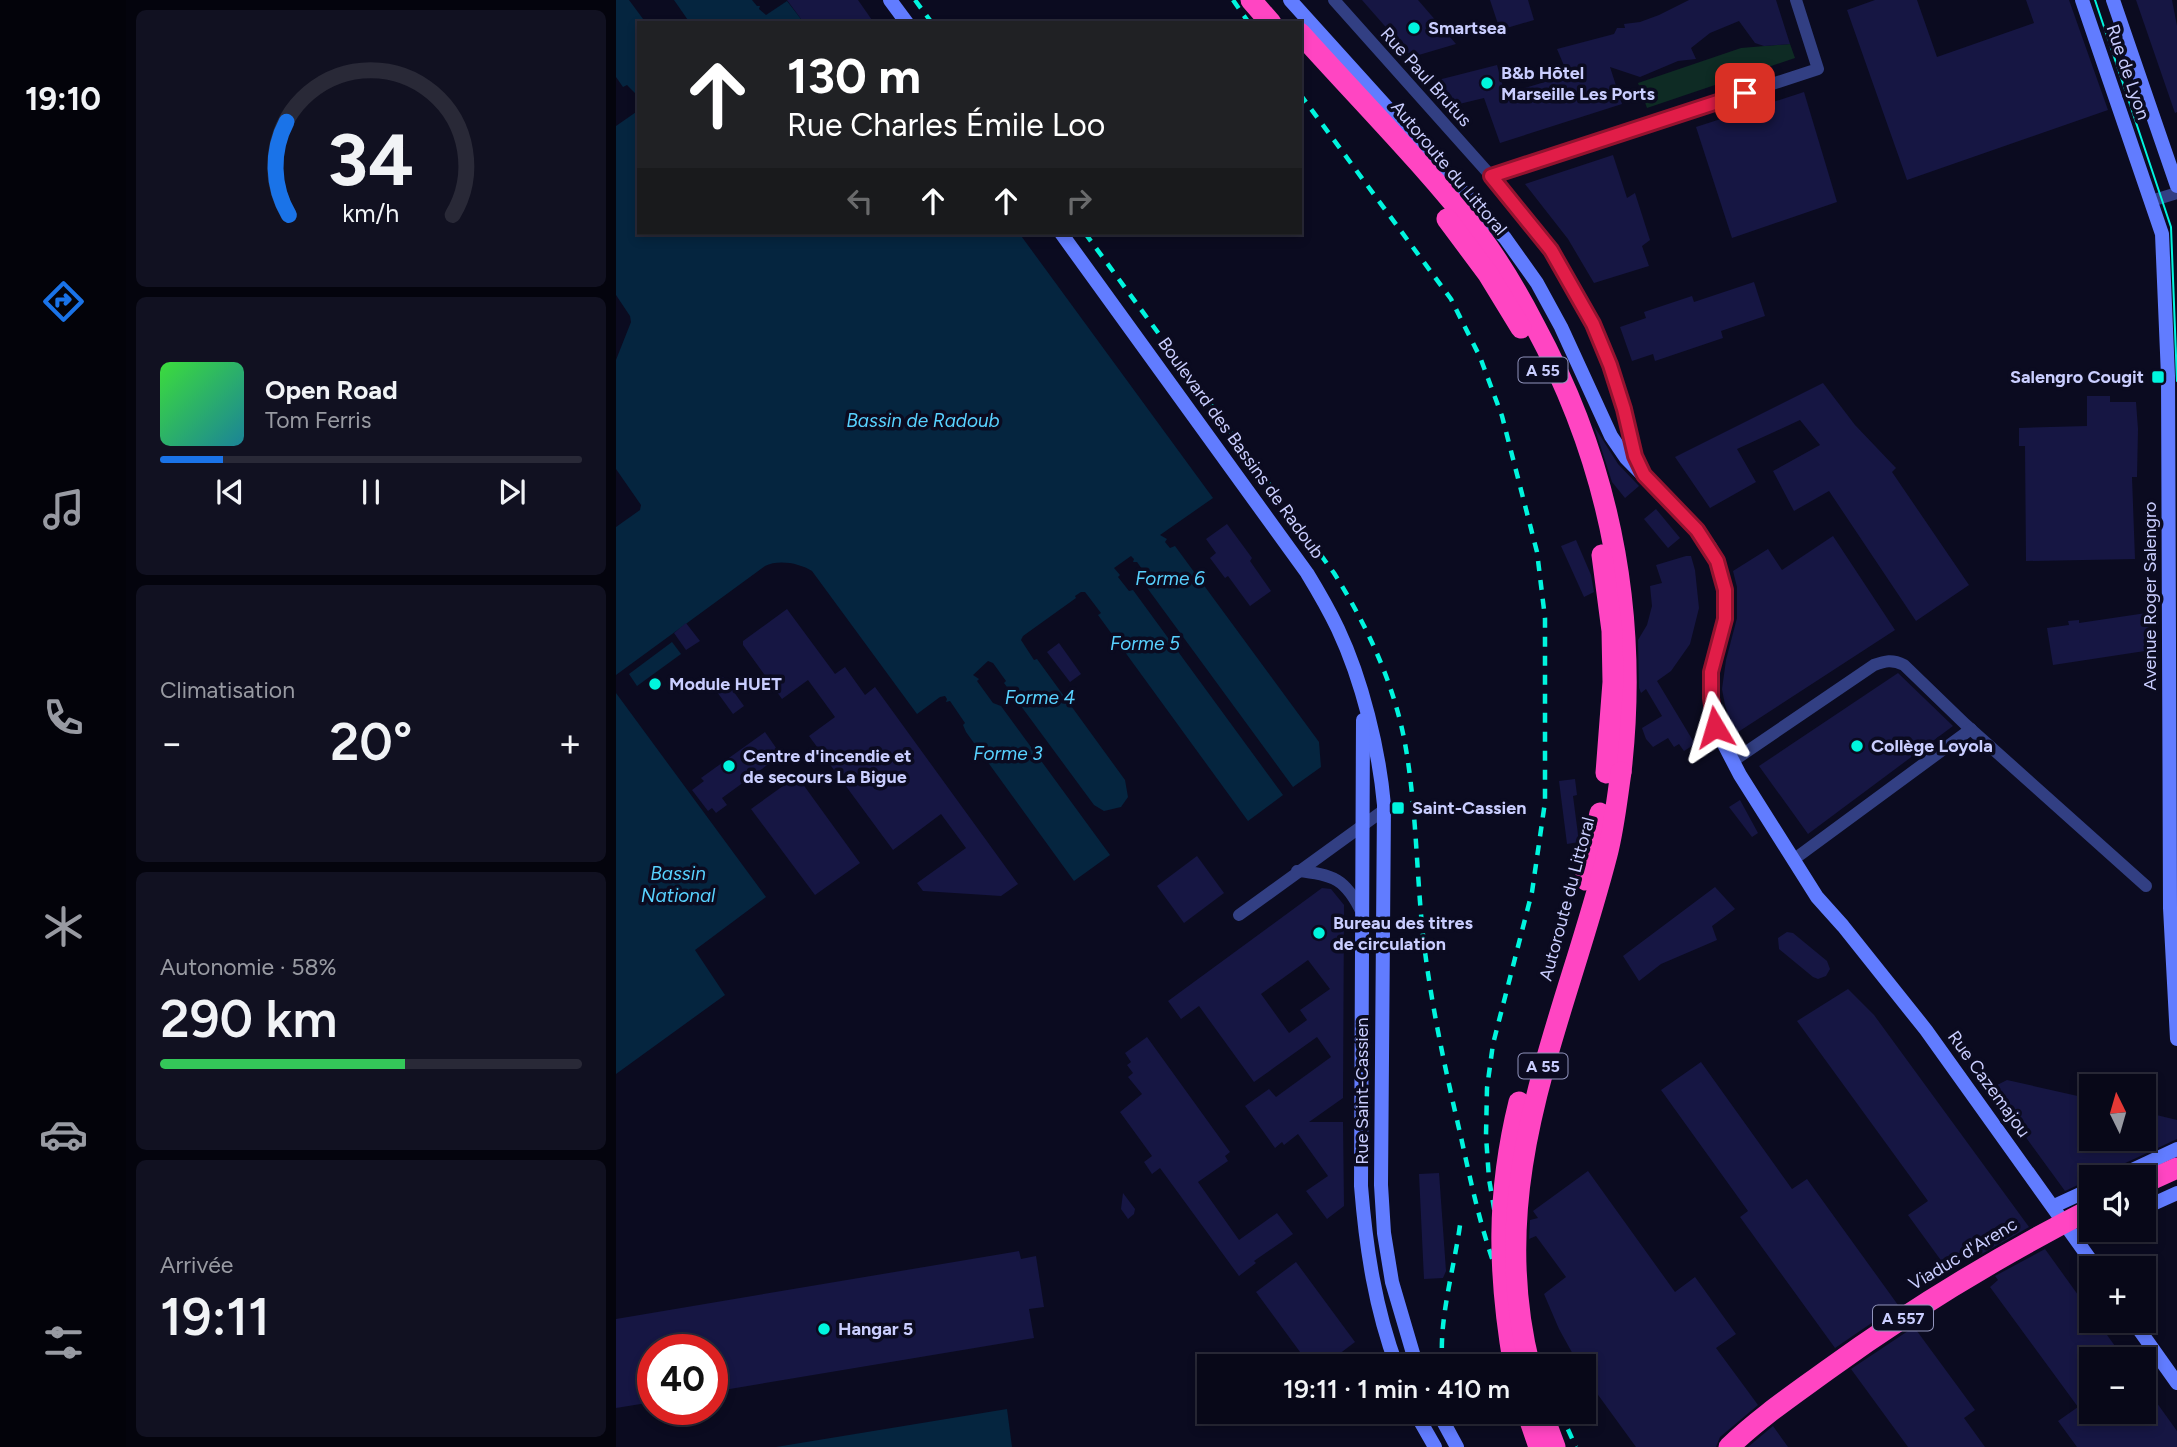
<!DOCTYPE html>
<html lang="fr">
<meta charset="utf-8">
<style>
body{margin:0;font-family:Figtree,sans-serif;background:#111121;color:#f1f3f6;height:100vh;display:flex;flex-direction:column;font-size:26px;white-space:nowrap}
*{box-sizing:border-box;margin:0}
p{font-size:23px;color:#989aa2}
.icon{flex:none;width:38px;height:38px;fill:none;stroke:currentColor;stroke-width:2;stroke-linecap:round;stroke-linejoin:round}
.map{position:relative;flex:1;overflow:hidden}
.drawer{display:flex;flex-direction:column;gap:10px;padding:10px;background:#04040d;width:490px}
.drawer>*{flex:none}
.hud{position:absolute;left:21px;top:21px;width:665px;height:214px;border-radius:0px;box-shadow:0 4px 10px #0003,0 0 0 2px #292937;background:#202124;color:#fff;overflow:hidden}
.needle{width:46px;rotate:355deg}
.fabs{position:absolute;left:1463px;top:1074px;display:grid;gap:14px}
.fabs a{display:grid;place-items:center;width:77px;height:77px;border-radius:0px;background:#080818;box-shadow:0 4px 10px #0003,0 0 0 2px #292937;font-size:35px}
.speed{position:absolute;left:21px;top:1334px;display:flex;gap:14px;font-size:35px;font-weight:700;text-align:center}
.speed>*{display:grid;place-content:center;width:91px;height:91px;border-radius:50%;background:#080818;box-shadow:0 4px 10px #0003,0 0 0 2px #292937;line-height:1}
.speed .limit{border:10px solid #d22;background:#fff;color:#111}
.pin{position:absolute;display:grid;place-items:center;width:60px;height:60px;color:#fff;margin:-30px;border-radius:14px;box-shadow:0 4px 10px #0006}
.me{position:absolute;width:77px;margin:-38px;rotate:353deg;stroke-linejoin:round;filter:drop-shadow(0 0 5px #0008)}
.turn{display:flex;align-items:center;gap:24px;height:147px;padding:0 35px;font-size:32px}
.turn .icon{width:91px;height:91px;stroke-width:2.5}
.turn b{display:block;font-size:49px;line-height:60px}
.lanes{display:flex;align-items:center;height:66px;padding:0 35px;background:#0003;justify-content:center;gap:35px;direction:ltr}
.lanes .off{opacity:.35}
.big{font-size:52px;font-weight:600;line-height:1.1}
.drawer .card{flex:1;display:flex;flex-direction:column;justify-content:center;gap:10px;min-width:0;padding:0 24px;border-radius:10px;background:#111121}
.drawer .dial{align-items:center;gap:0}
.dial svg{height:182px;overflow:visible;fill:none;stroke:#292937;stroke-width:7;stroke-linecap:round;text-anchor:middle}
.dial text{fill:#f1f3f6;stroke:none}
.song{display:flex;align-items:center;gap:21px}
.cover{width:84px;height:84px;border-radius:10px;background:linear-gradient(135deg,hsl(120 70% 55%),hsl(190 70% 35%))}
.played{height:7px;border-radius:4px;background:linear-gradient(90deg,#1a73e8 15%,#292937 15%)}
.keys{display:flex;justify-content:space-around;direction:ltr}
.heat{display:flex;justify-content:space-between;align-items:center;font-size:38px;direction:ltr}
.charge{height:10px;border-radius:5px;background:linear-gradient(90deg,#34c759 58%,#292937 0)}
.trip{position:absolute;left:581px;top:1354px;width:399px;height:70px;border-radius:0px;background:#080818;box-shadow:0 4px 10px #0003,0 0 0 2px #292937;font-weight:600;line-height:70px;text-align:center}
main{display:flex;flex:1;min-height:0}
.dock{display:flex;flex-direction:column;width:126px;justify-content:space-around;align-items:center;background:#03030a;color:#989aa2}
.dock .icon{width:49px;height:49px}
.dock .active{color:#1a73e8}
.dock b{font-size:32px;color:#f1f3f6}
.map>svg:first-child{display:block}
.green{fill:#0e2b24}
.water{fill:#05253f}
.building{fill:#161643;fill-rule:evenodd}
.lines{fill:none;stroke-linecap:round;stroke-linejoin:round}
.street{stroke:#323f83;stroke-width:12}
.secondary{stroke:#617cff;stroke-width:14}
.highway{stroke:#ff45c2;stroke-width:21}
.tram{stroke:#00f5de;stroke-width:2}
.rail{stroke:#00f5de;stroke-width:4.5;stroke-dasharray:10 9;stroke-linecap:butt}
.secondary-bridge{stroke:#617cff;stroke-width:14}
.highway-bridge{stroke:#ff45c2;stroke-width:21}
.route-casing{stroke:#92132f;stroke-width:18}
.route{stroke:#e11d48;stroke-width:12}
.poi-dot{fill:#00f5de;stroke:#0b0b20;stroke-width:2.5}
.labels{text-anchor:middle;stroke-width:7;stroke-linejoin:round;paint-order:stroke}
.shield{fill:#0b0b20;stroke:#9194bc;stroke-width:2}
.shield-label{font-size:16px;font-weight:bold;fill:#caceff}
.poi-label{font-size:18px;font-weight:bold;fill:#caceff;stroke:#0b0b20;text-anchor:start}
.street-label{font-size:18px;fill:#caceff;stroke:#0b0b20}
.water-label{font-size:19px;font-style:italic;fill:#58d2ff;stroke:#0b0b20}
</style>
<main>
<nav class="dock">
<b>19:10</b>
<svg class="icon active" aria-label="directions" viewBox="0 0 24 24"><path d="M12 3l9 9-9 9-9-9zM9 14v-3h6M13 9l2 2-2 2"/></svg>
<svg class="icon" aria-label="music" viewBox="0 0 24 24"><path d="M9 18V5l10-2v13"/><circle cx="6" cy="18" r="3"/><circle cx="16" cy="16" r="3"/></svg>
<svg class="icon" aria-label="phone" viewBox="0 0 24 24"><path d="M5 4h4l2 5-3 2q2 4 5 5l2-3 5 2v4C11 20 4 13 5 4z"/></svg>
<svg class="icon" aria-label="climate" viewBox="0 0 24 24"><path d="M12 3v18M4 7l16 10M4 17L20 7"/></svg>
<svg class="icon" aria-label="car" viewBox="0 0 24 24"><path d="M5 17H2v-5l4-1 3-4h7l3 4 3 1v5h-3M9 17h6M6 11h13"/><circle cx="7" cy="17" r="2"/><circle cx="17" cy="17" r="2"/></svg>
<svg class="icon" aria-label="filters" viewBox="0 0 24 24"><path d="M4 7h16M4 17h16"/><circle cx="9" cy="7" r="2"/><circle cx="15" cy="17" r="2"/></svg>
</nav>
<section class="drawer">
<div class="card dial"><svg viewBox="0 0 100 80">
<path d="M14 69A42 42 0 1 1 86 69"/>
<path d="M14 69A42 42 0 0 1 13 28" stroke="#1a73e8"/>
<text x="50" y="56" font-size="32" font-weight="700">34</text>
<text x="50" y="72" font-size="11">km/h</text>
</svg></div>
<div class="card">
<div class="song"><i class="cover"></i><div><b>Open Road</b><p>Tom Ferris</p></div></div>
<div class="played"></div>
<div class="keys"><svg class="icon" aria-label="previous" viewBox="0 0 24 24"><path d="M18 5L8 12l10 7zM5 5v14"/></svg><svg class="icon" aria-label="pause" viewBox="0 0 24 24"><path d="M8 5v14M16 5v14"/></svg><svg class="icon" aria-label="next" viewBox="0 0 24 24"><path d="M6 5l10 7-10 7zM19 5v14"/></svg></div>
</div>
<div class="card"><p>Climatisation</p>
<div class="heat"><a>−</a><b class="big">20°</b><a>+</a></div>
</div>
<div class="card"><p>Autonomie · 58%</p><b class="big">290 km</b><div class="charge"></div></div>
<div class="card"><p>Arrivée</p><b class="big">19:11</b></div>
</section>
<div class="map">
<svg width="1561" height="1447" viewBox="0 0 1561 1447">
<rect width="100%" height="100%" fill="#0b0b20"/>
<polygon class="green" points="1174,44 1179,58 1031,108 1022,83 1125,48"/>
<g class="water">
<polygon points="0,0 13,0 30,23 23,23 23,97 11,85 7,87 0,77"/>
<polygon points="58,0 136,0 141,6 144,6 143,9 150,15 171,1 188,23 74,23"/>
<path d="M23,110V233H403L597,498L544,535L551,539L549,542L554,548L559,546L703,742L705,767L677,787L521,574L526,569L521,562H517L518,559L515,556L498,568L504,575L502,577L513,591L517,590L667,795L632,821L482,615L485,613L469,592H465L459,596L460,598L407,636L405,640L418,660L421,659L509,780L512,797L505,807L488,811L478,805L388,683L390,681L377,663L372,661L357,675L363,679L361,681L377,703L385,706L494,855L458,881L350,732L347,725L349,723L334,701L330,702L331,699L329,696L324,697L301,714L196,571C184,563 162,559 149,566L0,675V527L24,510L25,505L0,469V360L15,322L14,316L0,295V126Z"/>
<polygon points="56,642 65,654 21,686 13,674"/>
<polygon points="0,693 150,897 79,950 109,995 0,1074"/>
<polygon points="391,1409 396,1447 160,1447"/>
</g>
<g class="building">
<polygon points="171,0 242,0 258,23 188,23"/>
<polygon points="746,0 802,0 840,44 796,57"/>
<polygon points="874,0 912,0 918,20 884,30"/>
<polygon points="1073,0 1160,0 1174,44 1148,46 1139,43 1123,21 1094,33 1075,48 1080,59 1062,61 1024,77 994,67 1006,104 884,143 868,98 839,105 818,81 881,65 889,94 952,75 941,49 998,34 1001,28 1009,28 1008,24 1024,22 1043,15"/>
<polygon points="1259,0 1301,0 1321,57 1418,23 1410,0 1453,0 1492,110 1291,180 1231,10"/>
<polygon points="1520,0 1556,0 1561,26 1561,112 1559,113"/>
<polygon points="1188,92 1221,202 1116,238 1080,127"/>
<polygon points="997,155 1011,198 1019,193 1034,240 1026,246 1033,266 978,283 952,239 909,184"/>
<polygon points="1138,282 1149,316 1105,331 1107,338 1039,361 1037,354 1016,361 1004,327 1030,318 1028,312 1076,296 1078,302"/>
<polygon points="1207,383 1239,425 1280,468 1276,472 1353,585 1300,621 1213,491 1178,511 1157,471 1204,445 1184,420 1121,449 1140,482 1094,508 1059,457"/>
<polygon points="1471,396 1494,396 1494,402 1520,402 1522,429 1521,477 1516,477 1519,559 1410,561 1409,446 1403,446 1403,428 1471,426"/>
<polygon points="978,426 1002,464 1023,486 1009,498 996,482"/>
<polygon points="1040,509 1064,538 1052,548 1028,519"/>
<polygon points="611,524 636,558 634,561 655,591 634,606 612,576 609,578 594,558 600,553 590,539"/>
<polygon points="1217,536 1279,630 1119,734 1109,705 1106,689 1110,660 1121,618 1121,587 1117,571 1152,549 1166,570"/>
<polygon points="960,540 975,575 978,592 968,597 945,546"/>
<polygon points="1070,556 1075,556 1079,570 1083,608 1074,644 1055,671 1041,681 1079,744 1068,751 1063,744 1058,747 1052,738 1037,747 1030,739 1026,728 1046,716 1030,689 1025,693 1023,688 1022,640 1031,625 1036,606 1034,586 1046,583 1040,565"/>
<polygon points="171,609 219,674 229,667 249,695 259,687 402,884 385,896 307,891 301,883 350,848 325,814 277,850 193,736 219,717 192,680 166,699 127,645 127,641"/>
<polygon points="1537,612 1542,649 1437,665 1431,628 1453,625 1452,621 1463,620 1463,623"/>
<polygon points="70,623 84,641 70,650 58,633"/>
<polygon points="443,643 465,674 454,682 431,652"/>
<polygon points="1282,673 1337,726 1192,834 1143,766"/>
<polygon points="107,677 128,706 117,714 96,685"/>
<polygon points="149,732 165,755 106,798 111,805 100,813 96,808 92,811 76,790 88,781 85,778"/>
<polygon points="181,776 244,863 199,895 135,809"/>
<polygon points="959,779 961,795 957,796 963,842 951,844 943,781"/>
<polygon points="1124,800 1142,833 1136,837 1113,807"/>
<polygon points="581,856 608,893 568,923 541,886"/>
<polygon points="1099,887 1119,909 1096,926 1101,940 1045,964 1023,981 1007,956"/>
<path d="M706,888L715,889L728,905L727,1098L693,1122H727L728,1206L711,1219L690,1191L712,1176L682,1134L668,1145L666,1142L659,1148L629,1106L653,1089L660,1097L715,1057L701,1037L638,1082L583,1006L565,1019L552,1001ZM692,960L714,989L684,1010L691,1020L673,1033L645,994Z"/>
<polygon points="1171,932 1177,933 1211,961 1214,969 1210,976 1202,979 1197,977 1163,949 1162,938"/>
<polygon points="1232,989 1258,1015 1413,1227 1364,1255 1362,1253 1354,1259 1352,1256 1332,1270 1292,1215 1312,1201 1181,1021"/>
<polygon points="531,1037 614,1152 609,1156 612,1161 582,1182 623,1240 661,1213 677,1234 638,1261 640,1263 623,1276 544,1168 536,1174 528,1162 536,1156 504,1112 526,1094 512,1077 517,1073 511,1065 515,1062 509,1053"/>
<polygon points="1085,1062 1176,1189 1191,1179 1282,1305 1219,1348 1124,1217 1132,1211 1045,1090"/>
<polygon points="1391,1080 1475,1099 1475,1139 1528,1139 1528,1112 1561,1120 1561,1139 1449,1191 1382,1099 1380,1092 1381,1085"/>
<polygon points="972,1171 1059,1292 1079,1277 1120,1334 1100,1348 1142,1405 1104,1437 1100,1447 1020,1447 980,1392 968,1372 968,1367 964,1367 943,1329 928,1294 950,1277 920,1236 913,1239 914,1220 922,1218 917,1211"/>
<polygon points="823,1173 830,1271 827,1278 808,1279 803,1174"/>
<polygon points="507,1193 519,1209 518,1214 512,1219 505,1209"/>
<polygon points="1429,1249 1475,1313 1475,1321 1481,1321 1509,1360 1475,1360 1475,1412 1528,1412 1528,1385 1561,1431 1561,1447 1461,1447 1442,1421 1462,1407 1374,1287 1382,1280 1379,1276"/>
<polygon points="403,1251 405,1259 420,1256 428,1307 413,1309 418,1338 96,1392 96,1349 37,1349 37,1402 0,1408 0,1319"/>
<polygon points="680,1262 739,1342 706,1367 695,1367 640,1292"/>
<polygon points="1298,1327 1359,1410 1348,1418 1369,1447 1292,1447 1235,1369"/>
<polygon points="1157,1426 1172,1447 1132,1447 1145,1436"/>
</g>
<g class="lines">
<g class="street">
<polyline points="718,0 875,176 935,250 977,324 994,365 1008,409 1019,456 1026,472"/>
<polyline points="875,176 1202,69 1180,0"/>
<polyline points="1535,201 1561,193"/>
<path d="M1117,761L1258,665C1269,661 1276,659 1288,665L1349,724L1530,886"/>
<polyline points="1177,860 1355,729"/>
<path d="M681,871C717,874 730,879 746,913"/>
<polyline points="623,915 768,810"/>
</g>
<g class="secondary">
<polyline points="274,0 291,23"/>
<polyline points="674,0 889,238 921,283 945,327 995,436 1010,458 1081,530 1094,547 1101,561 1109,590 1109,619 1095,672 1095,698 1099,727 1124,775 1201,897 1227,926 1310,1030 1481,1269"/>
<polyline points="1466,0 1546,234 1552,376 1554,908 1561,1039"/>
<polyline points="1497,0 1561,186"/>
<path d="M445,233L691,573C702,591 713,610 722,629C746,680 763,749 768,805L765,1185L768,1233L776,1282L801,1367"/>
<path d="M747,720L745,1186C750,1248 759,1308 781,1367"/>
<polyline points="1499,1178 1561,1149"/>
<polyline points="1438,1206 1475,1189"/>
<polyline points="1528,1208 1561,1193"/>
<polyline points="1461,1239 1480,1230"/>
<polyline points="1517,1321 1561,1383"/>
<polyline points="799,1412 819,1447"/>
</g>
<g class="highway">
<polyline points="635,0 655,23"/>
<path d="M684,33C744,100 809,165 864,236C885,264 903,295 919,326C994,465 1023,614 1005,772"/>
<polyline points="831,219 872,274 905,328"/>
<polyline points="986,555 996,631 997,682 990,773"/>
<polyline points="1528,1183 1561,1168"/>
<polyline points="911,1412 923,1447"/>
<polyline points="926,1412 939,1447"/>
</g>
<polyline class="tram" points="1479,0 1555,227 1561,381"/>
<g class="rail">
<polyline points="299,0 316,23"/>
<polyline points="617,0 633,23"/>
<polyline points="684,94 835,299 864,357 886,416 921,552 929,618 929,802 916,892 877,1044 871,1088 870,1136 873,1179 886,1255 901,1310 924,1367"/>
<path d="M469,233L718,573C750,624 776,679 788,738C801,806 800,876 808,944C816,1009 830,1073 845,1137C855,1183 865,1230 882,1275"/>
<path d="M827,1367C821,1322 840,1263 845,1217"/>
<polyline points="834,1412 840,1447"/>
<polyline points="944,1412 960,1447"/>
</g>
<polyline class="secondary-bridge" points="822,1412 841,1447"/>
<g class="highway-bridge">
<polyline points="969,880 984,813"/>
<path d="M898,1367C882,1274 880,1195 903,1102"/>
<path d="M914,1367C867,1181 946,1030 991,855C998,828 1001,799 1005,772"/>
<path d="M1113,1447C1143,1418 1177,1395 1210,1371C1294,1310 1383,1256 1475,1209"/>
</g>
</g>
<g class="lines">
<defs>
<polyline id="route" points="1099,727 1095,698 1095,672 1109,619 1109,590 1101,561 1081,530 1028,475 1019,456 1008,409 994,365 977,324 935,250 875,176 1129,93"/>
</defs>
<use href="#route" class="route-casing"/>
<use href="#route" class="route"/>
</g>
<g class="poi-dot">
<circle cx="798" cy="28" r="7"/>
<circle cx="871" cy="83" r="7"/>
<rect x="1535" y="370" width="14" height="14" rx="3.5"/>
<circle cx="39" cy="684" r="7"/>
<circle cx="1241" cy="746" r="7"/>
<circle cx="113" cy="766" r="7"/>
<rect x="775" y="801" width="14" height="14" rx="3.5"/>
<circle cx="703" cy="933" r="7"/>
<circle cx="208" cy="1329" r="7"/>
</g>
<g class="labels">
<g class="shield">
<rect x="902.5" y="357.5" width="49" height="25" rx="5"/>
<rect x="902.5" y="1053.5" width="49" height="25" rx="5"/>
<rect x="1257" y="1305.5" width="60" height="25" rx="5"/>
</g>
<g class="shield-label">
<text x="927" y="376">A 55</text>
<text x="927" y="1072">A 55</text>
<text x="1287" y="1324">A 557</text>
</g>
<g class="poi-label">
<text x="812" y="34">Smartsea</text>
<text x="885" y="79">B&amp;b Hôtel<tspan x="885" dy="21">Marseille Les Ports</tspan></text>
<text x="1528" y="383" text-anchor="end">Salengro Cougit</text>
<text x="53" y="690">Module HUET</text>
<text x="1255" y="752">Collège Loyola</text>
<text x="127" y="762">Centre d'incendie et<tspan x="127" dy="21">de secours La Bigue</tspan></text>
<text x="796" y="814">Saint-Cassien</text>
<text x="717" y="929">Bureau des titres<tspan x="717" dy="21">de circulation</tspan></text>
<text x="222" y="1335">Hangar 5</text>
</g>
<g class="street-label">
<text transform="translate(1512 72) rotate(71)" y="6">Rue de Lyon</text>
<text transform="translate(810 77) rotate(48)" y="6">Rue Paul Brutus</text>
<text transform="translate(833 168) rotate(50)" y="6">Autoroute du Littoral</text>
<text transform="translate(625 448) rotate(54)" y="6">Boulevard des Bassins de Radoub</text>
<text transform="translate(1534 596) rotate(-90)" y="6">Avenue Roger Salengro</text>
<text transform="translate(951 899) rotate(-75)" y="6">Autoroute du Littoral</text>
<text transform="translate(1373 1084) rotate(54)" y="6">Rue Cazemajou</text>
<text transform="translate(746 1091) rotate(-90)" y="6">Rue Saint-Cassien</text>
<text transform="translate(1347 1254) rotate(-31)" y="6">Viaduc d'Arenc</text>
</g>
<g class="water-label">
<text x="307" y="427">Bassin de Radoub</text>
<text x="554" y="585">Forme 6</text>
<text x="529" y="650">Forme 5</text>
<text x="424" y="704">Forme 4</text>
<text x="392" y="760">Forme 3</text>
<text x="62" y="880">Bassin<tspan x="62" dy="22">National</tspan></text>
</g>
</g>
</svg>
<div class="fabs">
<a><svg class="needle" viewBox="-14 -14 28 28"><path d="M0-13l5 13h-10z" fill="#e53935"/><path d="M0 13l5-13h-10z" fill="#989aa2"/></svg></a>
<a><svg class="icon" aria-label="sound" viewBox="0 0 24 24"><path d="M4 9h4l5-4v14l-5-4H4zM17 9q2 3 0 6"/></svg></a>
<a>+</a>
<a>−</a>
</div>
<div class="speed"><div class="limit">40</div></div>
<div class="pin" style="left:1129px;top:93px;background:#d93025"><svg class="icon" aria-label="arrive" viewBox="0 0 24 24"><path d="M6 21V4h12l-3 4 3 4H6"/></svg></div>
<svg class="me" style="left:1099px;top:727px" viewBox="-20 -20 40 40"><path d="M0-17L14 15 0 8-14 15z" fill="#e11d48" stroke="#fff" stroke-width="4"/></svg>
<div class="trip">19:11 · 1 min · 410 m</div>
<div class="hud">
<div class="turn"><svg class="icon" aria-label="ahead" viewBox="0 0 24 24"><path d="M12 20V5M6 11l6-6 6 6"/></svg><div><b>130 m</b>Rue Charles Émile Loo</div></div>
<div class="lanes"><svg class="icon off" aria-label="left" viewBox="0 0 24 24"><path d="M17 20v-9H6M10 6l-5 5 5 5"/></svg><svg class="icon" aria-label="ahead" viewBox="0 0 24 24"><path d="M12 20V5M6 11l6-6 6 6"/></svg><svg class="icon" aria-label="ahead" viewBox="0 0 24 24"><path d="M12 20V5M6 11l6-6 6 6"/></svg><svg class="icon off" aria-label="right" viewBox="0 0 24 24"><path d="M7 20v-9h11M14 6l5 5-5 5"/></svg></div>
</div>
</div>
</main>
